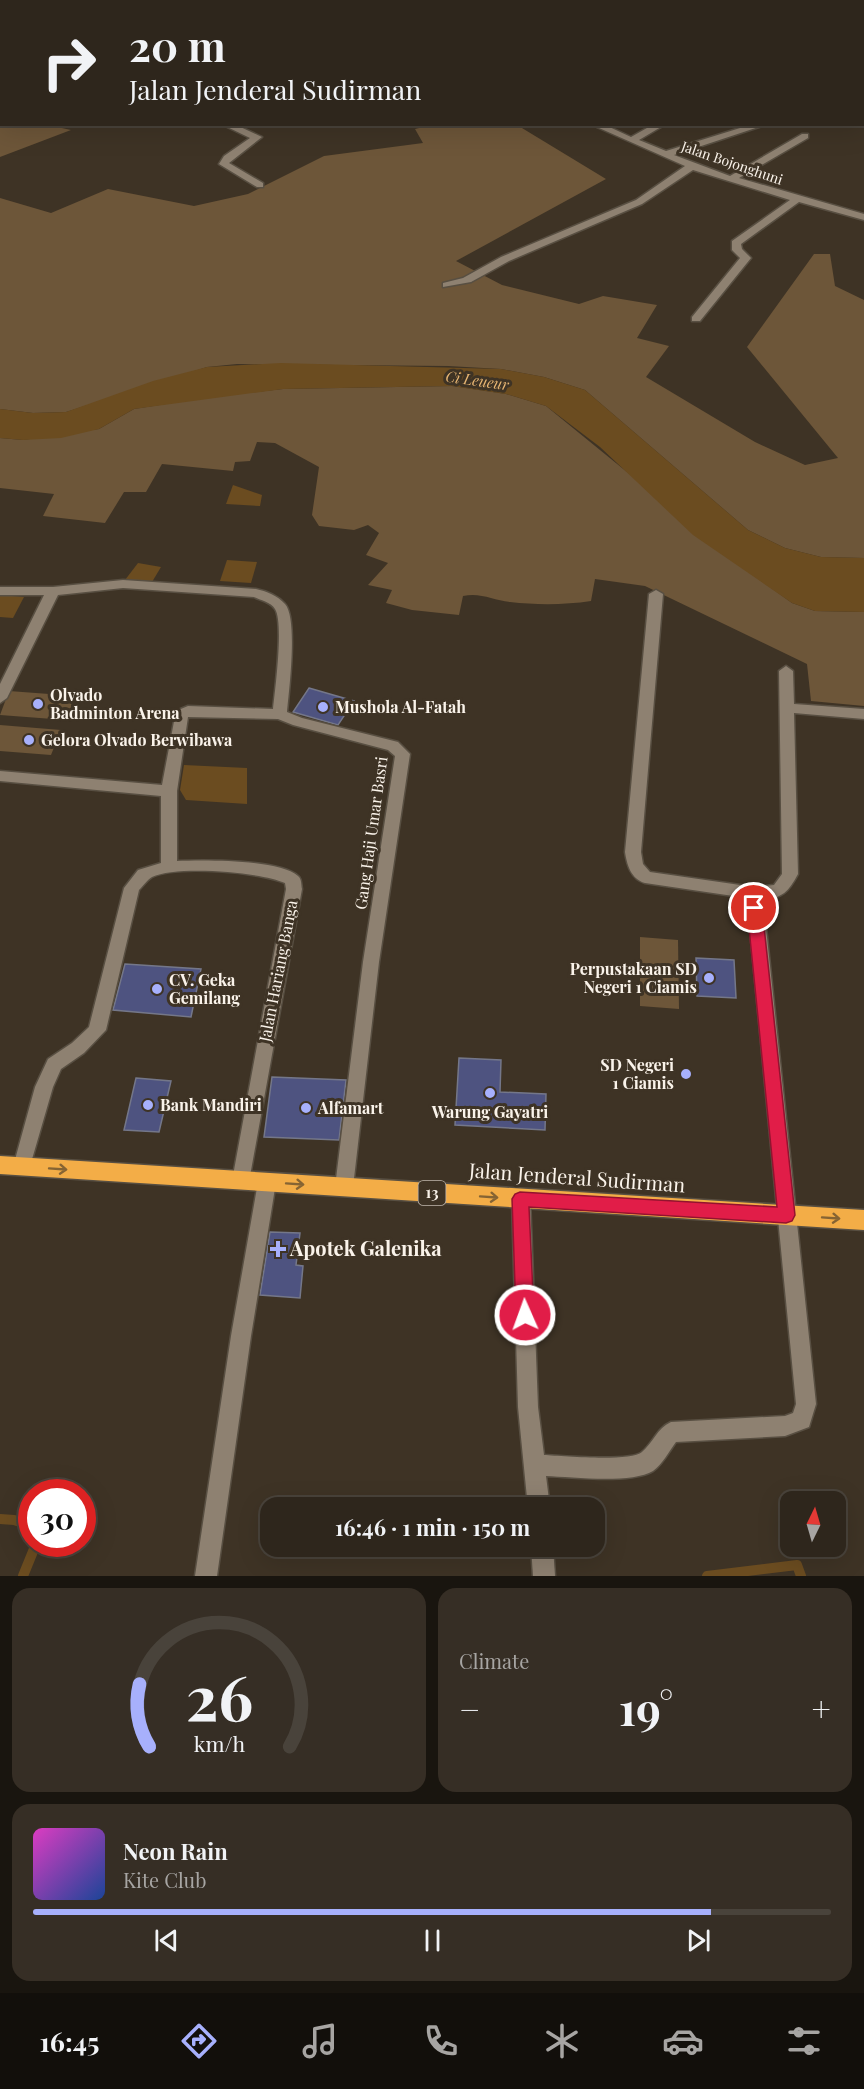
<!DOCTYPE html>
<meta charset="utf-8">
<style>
body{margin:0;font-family:"Playfair Display",serif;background:#362e25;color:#f1f3f6;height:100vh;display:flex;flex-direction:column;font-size:22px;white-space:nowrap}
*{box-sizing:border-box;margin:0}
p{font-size:20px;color:#a7a5a3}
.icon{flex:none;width:33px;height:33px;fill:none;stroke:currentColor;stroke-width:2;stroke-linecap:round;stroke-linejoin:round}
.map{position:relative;height:1576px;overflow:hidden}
.details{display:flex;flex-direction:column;gap:12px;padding:12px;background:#19150f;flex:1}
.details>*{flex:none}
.guide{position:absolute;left:0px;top:0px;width:864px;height:126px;box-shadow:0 6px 24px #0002,0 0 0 2px #49433b;background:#2e261c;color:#f1f3f6;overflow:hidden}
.needle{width:39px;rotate:5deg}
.buttons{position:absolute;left:780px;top:1491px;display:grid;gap:12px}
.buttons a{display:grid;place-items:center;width:66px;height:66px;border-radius:12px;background:#2e261c;box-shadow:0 6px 24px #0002,0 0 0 2px #49433b;font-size:30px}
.speed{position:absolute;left:18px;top:1479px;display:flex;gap:12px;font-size:30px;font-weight:700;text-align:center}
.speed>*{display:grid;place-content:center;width:78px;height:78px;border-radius:50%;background:#2e261c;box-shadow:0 6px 24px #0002,0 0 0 2px #49433b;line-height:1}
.speed .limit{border:9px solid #d22;background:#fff;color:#111}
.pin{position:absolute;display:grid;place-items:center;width:51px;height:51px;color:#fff;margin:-26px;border:3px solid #fff;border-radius:50%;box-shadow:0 2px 6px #0007}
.me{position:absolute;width:66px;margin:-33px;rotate:358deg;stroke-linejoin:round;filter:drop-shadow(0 0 4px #0008)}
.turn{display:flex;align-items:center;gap:21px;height:126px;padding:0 30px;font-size:27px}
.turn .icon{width:78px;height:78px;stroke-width:2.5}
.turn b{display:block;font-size:42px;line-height:51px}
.big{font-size:45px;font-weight:700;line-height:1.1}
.details .widget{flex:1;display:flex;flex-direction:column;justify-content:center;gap:9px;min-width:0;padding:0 21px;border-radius:18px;background:#362e25}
.details .dial{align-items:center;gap:0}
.dial svg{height:156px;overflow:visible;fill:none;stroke:#49433b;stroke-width:7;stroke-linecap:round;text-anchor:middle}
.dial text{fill:#f1f3f6;stroke:none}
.song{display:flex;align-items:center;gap:18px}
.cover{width:72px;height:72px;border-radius:9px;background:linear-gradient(135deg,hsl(310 70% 55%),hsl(220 70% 35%))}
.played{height:6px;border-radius:3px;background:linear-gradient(90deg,#a7b0fc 85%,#49433b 85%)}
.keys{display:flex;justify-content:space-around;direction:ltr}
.heat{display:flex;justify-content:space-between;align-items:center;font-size:33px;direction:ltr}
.details .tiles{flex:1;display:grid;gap:12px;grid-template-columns:1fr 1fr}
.widget:last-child{grid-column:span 2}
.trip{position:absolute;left:260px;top:1497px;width:345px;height:60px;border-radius:18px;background:#2e261c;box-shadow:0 6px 24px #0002,0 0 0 2px #49433b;font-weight:700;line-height:60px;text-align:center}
.tabs{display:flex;height:96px;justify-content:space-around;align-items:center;background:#120f0b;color:#a7a5a3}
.tabs .icon{width:42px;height:42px}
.tabs .on{color:#a7b0fc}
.tabs b{font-size:27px;color:#f1f3f6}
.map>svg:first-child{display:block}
.green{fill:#6d5639}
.water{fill:#6b4c20}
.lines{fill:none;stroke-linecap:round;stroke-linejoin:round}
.stream{stroke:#6b4c20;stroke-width:10}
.building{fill:#4e5380;stroke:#747789;stroke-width:1.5}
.minor-casing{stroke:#584f42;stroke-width:3}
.highway-casing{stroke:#584f42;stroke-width:3}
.minor{fill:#8e8171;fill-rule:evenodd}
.highway{fill:#f3ad47;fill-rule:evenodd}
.oneway{stroke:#866433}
.route{fill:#e11d48;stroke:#92132f;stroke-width:1.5}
.poi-dot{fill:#a7b0fc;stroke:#3e3325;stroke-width:2}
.labels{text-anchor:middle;stroke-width:6;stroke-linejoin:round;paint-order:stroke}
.far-street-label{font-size:14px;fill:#faf3ea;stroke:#3e3325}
.far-water-label{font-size:15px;font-style:italic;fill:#e8b673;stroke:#3e3325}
.shield{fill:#3e3325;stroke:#c2b9af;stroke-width:1.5}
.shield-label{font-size:15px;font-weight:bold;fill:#faf3ea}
.poi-label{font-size:16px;font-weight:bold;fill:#faf3ea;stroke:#3e3325;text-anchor:start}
.street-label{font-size:16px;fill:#faf3ea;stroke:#3e3325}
.near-street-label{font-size:20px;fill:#faf3ea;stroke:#3e3325}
.near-poi-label{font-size:20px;font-weight:bold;fill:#faf3ea;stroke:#3e3325;text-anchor:start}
</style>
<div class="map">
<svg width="864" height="1576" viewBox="0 0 864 1576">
<rect width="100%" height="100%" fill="#3e3325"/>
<g class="green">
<polygon points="0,100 2,124 48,125 71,130 0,157"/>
<polygon points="436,124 517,125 606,179 456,261 502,285 579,304 603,296 657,305 637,338 669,346 646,377 755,442 805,465 838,458 747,347 814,254 830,254 835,286 864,300 864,558 821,557 785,548 748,530 585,390 544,377 501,369 448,366 237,364 207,367 66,412 33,413 0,409 0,198 51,213 108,189 194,206 248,194 324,156 423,143 415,129"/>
<path d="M452,386L506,394L546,406L757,578L792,603L815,611L864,612V706L811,701L807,664L645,586L595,579L591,601C565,605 536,605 510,602C493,600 480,592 463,596L459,615L412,610L386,603L392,590L368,585L388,563L366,555L379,533L368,525L354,530L319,526L312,515L319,467L275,443L257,442L250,461L235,462L233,471L162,464L146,492H124L105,523L43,516L54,494L0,488V438L23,440L99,429L134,409L211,397L283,389Z"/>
<polygon points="9,691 76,696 66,720 0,715"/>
<polygon points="0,725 61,730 51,755 0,751"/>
<polygon points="640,937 678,940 679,1009 640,1006"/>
</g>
<g class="water">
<polygon points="281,363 501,369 544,377 585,390 748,530 785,548 821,557 864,558 864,612 815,611 792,603 693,535 600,447 546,406 506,394 452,386 283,389 134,409 99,429 61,438 23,440 0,438 0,409 33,413 66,412 153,381 207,367"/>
<polygon points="233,485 262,495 260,506 226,504"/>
<polygon points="227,560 257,562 251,583 220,581"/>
<polygon points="138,563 161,567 152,582 125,580"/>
<polygon points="0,595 24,597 13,618 0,617"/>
<polygon points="184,765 247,768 247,804 186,800 180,790"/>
</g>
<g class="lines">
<g class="stream">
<polyline points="0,1519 14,1520 32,1526"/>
<polyline points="23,1576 36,1544"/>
<polyline points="707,1576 797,1565 801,1576"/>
</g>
</g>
<g class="building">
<polygon points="309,688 354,701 338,725 293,712"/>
<polygon points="696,958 734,960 736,998 697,996"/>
<polygon points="125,964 201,969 191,1017 113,1010"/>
<polygon points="459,1058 501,1060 500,1092 546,1094 545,1130 455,1125"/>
<polygon points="272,1077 346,1080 339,1140 264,1137"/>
<polygon points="136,1078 171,1081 159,1132 124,1130"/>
<polygon points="270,1232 300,1233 296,1265 303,1266 300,1298 260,1295"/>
</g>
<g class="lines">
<defs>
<g id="minor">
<polygon points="208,0 218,0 206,2"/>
<polygon points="295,0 306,0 308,2 296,2"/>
<polygon points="862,3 864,3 862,9"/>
<polygon points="0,55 2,56 2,61 0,61"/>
<polygon points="221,124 234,124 262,137 229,163 263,183 263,187 257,187 219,164 224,156 250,138"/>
<polygon points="590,124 603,124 631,137 654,124 666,124 639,140 666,151 753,124 768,124 674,155 730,176 802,134 808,134 808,138 739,178 864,214 864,220 799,202 741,244 742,249 751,258 700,321 692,321 692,317 740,258 732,250 732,241 790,200 693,170 642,204 509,261 471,282 443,287 443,283 463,278 501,257 636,200 685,166"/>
<path d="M123,580L256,589C266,591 278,596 285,604C298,618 289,691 287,712L302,718L398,742L410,754L379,962L353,1187L351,1193L344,1195L337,1193L335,1187L363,962L395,756L388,750L293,725L278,719L188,717L177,791V861C203,860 279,859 298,876C302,879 301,885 302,889L248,1187L241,1189L234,1187L232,1181L286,889L285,883C261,872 177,865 152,877C147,880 143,886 139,890L106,1030L84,1053L61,1069L53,1087L28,1173L22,1175L16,1173L13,1167L35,1087L48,1059L72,1043L89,1027L124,888L138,870L161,863V796L0,781V771L162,785L176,711L188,706L273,709C275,690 284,623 275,609C271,602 260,600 254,597L123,588L58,595L7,698L0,703V684L44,595H0V587H53Z"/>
<path d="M656,590L663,594L641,852L643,864L650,872L754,887L774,885L782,874L779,671L786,666L793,671L794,704L864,709V719L794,713L798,874C789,891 782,899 763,899L816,1404L809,1427L785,1436L676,1442C670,1450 662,1465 653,1471C632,1484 572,1477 546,1476L550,1508H528L518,1407L512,1199L514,1193L521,1191L528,1193L530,1199L538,1407L544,1455C562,1456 631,1462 642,1452C653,1443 657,1428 671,1422L785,1416L793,1413L796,1404L747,898L645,883C631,879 627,865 625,852L649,594Z"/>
<polygon points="267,1174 274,1176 276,1182 251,1336 217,1576 195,1576 231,1336 258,1182 260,1176"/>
<polygon points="531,1546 553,1546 555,1576 533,1576"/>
</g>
<polygon id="highway" points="0,1156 864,1210 864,1230 0,1174"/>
</defs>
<use href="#minor" class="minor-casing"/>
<use href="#highway" class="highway-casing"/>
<use href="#minor" class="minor"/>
<use href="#highway" class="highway"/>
</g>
<defs><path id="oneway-shaft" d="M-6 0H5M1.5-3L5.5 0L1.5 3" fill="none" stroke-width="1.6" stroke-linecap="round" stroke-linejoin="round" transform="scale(1.5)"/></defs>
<g class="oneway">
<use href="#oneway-shaft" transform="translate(58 1169) rotate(4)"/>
<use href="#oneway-shaft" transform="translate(295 1184) rotate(4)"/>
<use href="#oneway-shaft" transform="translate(489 1197) rotate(4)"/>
<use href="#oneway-shaft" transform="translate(831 1218) rotate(4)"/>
</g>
<polygon class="route" points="754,903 760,904 762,908 795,1215 792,1221 786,1223 529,1207 534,1315 531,1321 525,1323 518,1321 516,1315 512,1199 515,1194 520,1192 777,1207 747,908 749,904"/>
<g class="poi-dot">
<circle cx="38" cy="704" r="6"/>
<circle cx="323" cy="707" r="6"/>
<circle cx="29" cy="740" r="6"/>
<circle cx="709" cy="978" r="6"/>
<circle cx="157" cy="989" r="6"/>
<circle cx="686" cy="1074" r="6"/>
<circle cx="490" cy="1093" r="6"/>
<circle cx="148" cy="1105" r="6"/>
<circle cx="306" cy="1108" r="6"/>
<path d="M275 1240h6v6h6v6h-6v6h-6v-6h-6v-6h6z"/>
</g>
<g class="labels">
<g class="far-street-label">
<text transform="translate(732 163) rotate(19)" y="5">Jalan Bojonghuni</text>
</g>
<g class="far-water-label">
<text transform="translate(477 381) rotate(8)" y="5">Ci Leueur</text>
</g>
<rect class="shield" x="418.5" y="1181" width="27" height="24" rx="4.5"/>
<g class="shield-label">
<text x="432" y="1198">13</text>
</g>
<g class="poi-label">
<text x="50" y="701">Olvado<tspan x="50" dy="18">Badminton Arena</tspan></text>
<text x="335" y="713">Mushola Al-Fatah</text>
<text x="41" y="746">Gelora Olvado Berwibawa</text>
<text x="697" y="975" text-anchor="end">Perpustakaan SD<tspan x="697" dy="18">Negeri 1 Ciamis</tspan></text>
<text x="169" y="986">CV. Geka<tspan x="169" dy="18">Gemilang</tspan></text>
<text x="674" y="1071" text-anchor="end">SD Negeri<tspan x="674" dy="18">1 Ciamis</tspan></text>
<text x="160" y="1111">Bank Mandiri</text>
<text x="318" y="1114">Alfamart</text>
<text x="490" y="1118" text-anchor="middle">Warung Gayatri</text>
</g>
<g class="street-label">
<text transform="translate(371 833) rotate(-82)" y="6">Gang Haji Umar Basri</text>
<text transform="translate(278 971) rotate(-79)" y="6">Jalan Hariang Banga</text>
</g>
<g class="near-street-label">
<text transform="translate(577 1178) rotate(4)" y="7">Jalan Jenderal Sudirman</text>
</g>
<g class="near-poi-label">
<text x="290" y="1256">Apotek Galenika</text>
</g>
</g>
</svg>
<div class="buttons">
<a><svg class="needle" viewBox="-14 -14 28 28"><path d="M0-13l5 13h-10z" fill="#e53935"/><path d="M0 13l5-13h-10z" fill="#a7a5a3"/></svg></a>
</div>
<div class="speed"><div class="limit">30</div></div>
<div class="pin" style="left:754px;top:908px;background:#d93025"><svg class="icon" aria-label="arrive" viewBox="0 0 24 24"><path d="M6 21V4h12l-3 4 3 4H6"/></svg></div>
<svg class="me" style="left:525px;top:1315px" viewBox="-20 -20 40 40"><circle r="17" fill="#e11d48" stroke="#fff" stroke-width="3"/><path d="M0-11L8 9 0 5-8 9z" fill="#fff"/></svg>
<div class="trip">16:46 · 1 min · 150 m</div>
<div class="guide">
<div class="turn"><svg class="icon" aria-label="right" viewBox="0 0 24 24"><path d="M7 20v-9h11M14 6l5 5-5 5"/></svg><div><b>20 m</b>Jalan Jenderal Sudirman</div></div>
</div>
</div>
<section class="details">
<div class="tiles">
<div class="widget dial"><svg viewBox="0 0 100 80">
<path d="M14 69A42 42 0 1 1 86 69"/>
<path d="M14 69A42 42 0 0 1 9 37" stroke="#a7b0fc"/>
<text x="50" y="56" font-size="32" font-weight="700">26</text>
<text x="50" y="72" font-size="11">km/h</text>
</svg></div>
<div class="widget"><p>Climate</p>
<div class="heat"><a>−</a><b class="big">19°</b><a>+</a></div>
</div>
<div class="widget">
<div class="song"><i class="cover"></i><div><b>Neon Rain</b><p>Kite Club</p></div></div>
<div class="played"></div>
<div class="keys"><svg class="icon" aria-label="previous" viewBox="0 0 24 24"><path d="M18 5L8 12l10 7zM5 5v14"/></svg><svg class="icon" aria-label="pause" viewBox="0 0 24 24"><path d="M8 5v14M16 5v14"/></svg><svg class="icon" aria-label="next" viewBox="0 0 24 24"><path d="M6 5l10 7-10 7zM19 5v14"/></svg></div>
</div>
</div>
</section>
<nav class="tabs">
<b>16:45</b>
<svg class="icon on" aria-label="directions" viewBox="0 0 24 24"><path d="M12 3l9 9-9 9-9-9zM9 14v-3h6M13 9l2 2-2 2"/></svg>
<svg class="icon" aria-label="music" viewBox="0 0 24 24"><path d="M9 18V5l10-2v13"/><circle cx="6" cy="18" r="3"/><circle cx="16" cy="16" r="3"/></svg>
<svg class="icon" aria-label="phone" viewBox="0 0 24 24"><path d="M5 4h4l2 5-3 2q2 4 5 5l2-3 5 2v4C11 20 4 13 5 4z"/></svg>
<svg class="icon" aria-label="climate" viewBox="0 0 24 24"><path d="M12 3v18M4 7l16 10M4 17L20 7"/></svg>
<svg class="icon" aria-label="car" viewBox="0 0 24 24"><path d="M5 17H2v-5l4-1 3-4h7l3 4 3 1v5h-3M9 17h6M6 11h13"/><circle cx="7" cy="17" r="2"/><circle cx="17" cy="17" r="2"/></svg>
<svg class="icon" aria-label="filters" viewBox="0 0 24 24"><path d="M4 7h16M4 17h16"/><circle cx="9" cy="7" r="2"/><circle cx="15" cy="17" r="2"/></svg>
</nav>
